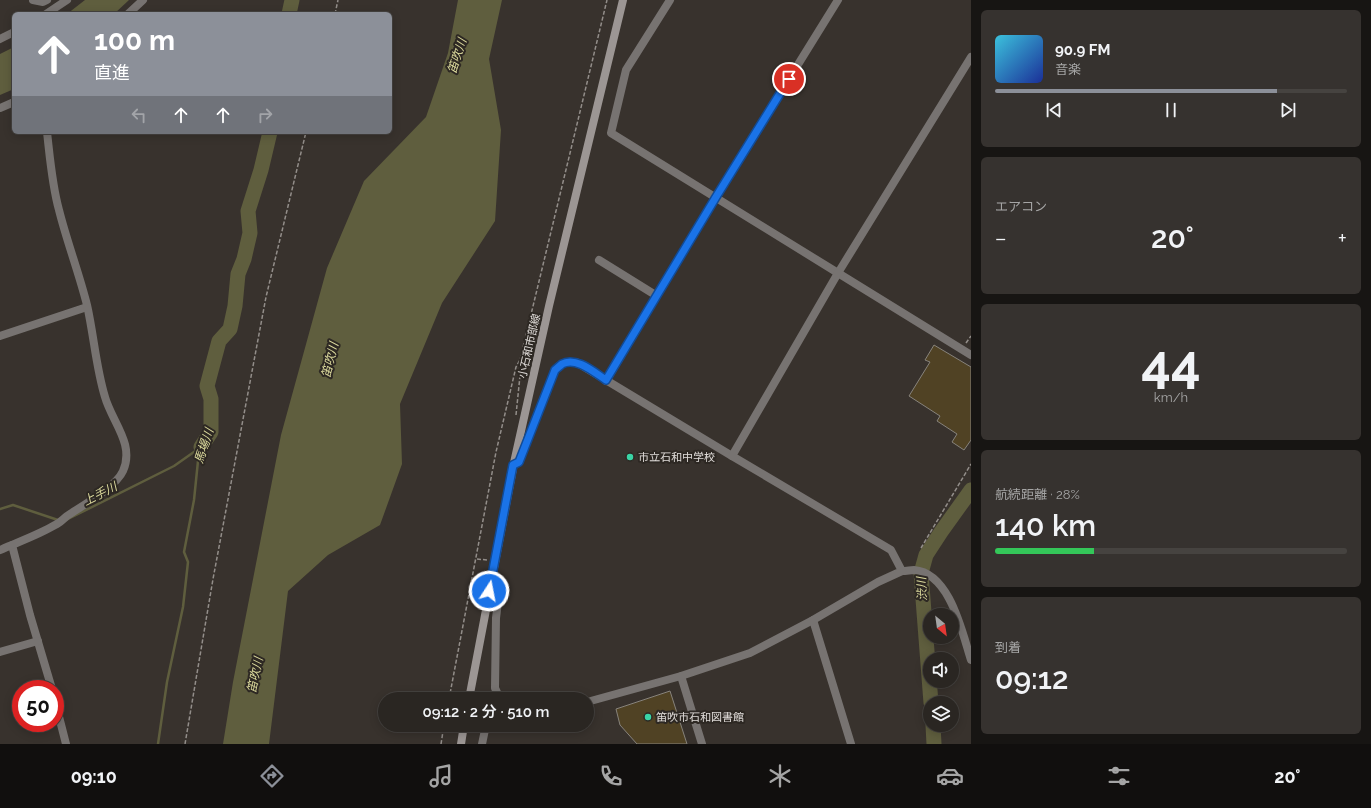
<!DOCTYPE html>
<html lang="ja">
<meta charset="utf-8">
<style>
body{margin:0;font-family:Raleway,"Noto Sans JP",sans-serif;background:#36322f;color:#f1f3f6;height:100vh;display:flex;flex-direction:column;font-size:15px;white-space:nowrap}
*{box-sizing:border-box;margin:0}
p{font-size:13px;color:#a5a5a5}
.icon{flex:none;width:22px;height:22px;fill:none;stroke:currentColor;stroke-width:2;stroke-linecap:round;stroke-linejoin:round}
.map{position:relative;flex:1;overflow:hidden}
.panel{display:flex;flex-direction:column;gap:10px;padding:10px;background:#171513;width:400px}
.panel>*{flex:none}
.guide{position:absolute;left:12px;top:12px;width:380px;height:122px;border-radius:6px;box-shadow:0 2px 10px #0003,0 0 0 1px #464340;background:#8c9099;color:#fff;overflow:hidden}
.needle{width:26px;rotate:151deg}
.tools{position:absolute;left:923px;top:608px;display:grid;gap:8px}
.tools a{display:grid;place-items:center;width:36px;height:36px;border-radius:50%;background:#2a2622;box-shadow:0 2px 10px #0003,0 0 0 1px #464340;font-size:20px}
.speed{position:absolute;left:12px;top:680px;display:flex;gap:8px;font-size:20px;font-weight:700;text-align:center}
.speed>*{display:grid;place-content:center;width:52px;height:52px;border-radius:50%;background:#2a2622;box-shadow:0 2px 10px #0003,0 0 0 1px #464340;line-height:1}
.speed .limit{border:6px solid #d22;background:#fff;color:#111}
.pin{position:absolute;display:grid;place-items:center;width:34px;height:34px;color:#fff;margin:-17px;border:2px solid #fff;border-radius:50%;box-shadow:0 1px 4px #0007}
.me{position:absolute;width:44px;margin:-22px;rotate:11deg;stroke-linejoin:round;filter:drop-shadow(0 0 3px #0008)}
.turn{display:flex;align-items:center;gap:14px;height:84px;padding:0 16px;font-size:18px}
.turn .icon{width:52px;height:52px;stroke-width:2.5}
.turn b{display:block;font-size:28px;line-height:34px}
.lanes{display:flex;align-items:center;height:38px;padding:0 16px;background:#0003;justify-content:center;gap:20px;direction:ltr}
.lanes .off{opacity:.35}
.big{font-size:30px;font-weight:600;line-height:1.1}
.panel .widget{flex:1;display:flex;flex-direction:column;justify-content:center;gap:6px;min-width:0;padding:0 14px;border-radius:6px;background:#36322f}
.panel .dial{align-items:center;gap:0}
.dial b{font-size:52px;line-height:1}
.song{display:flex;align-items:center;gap:12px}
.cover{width:48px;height:48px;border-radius:6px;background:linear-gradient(135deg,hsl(190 70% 55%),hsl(230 70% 35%))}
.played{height:4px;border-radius:2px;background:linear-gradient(90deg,#8c9099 80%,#464340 80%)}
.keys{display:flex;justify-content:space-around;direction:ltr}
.heat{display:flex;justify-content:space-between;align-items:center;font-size:22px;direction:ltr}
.charge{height:6px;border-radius:3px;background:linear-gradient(90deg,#34c759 28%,#464340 0)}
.trip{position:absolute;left:378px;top:692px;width:216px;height:40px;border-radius:20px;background:#2a2622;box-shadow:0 2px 10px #0003,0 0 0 1px #464340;font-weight:600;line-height:40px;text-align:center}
.tab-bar{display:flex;height:64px;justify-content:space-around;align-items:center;background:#110f0e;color:#a5a5a5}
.tab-bar .icon{width:28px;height:28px}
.tab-bar .current{color:#8c9099}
.tab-bar b{font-size:18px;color:#f1f3f6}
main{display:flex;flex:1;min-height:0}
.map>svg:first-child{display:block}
.water{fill:#5f5e3e}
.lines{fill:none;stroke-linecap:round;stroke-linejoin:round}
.stream{stroke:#5f5e3e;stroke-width:2.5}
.river{stroke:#5f5e3e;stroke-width:15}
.building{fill:#504224;stroke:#87837c}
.path{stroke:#938e8a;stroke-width:1.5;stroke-dasharray:4 2;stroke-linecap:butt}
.service{stroke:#777371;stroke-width:4.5}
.minor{stroke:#777371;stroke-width:8}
.tertiary{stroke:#777371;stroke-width:8}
.secondary{stroke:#9c9694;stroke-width:8}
.route-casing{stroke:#114b97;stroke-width:10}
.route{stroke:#1a73e8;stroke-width:7}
.poi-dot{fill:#3ad4a5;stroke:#2d2823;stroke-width:1.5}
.labels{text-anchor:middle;stroke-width:4;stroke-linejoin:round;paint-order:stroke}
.street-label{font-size:11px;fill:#e0dcd9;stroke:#2d2823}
.poi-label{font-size:11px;fill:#e0dcd9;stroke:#2d2823;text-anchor:start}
.water-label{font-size:12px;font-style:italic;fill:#dcda9d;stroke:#2d2823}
</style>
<main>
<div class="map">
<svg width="971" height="744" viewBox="0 0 971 744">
<rect width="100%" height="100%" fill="#38322d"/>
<g class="water">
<polygon points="85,0 129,0 114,14 67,14"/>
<polygon points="458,0 502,0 489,59 501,130 495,221 442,303 400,404 402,464 380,525 328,555 288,591 269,744 223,744 233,682 281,435 327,268 364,181 426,117 448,53"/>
<polygon points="14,47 14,89 0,95 0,54"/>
</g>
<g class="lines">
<g class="stream">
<polyline points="0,509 13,505 58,520"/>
<polyline points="66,520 174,466 201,447"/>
<polyline points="158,744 167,682 183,607 188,562 184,552 194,500 198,461 201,447"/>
</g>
<g class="river">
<polyline points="289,14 292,0"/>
<polyline points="201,447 211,432 211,399 207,386 219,341 230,329 235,306 238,274 244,259 250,233 248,211 261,170 270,132"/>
<polyline points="931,703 921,573 926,555 941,532 971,490"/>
<polyline points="933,725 934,744"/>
</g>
</g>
<g class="building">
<polygon points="934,345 971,367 971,440 964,450 952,442 957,434 937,421 940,416 909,396 930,362 925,360"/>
<polygon points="670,691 687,744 637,744 620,725 616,709"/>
</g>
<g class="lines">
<g class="path">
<polyline points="335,14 338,0"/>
<polyline points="966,343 971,336"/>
<polyline points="516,415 521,366 521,361"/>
<polyline points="921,548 971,464"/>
<polyline points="477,559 487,560"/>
<polyline points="449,699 496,452 516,367 520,360 607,0"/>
<polyline points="185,744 213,579 266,297 306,132"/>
<polyline points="441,744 444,725"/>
</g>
<polyline class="service" points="513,465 519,462 555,370 562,364"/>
<g class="minor">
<polyline points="33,0 43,2 47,0"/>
<polyline points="670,0 626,70 611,133 838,273 971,57"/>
<polyline points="46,14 67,0"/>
<polyline points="128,14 143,0"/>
<polyline points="0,39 14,32"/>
<polyline points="0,108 14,102"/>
<polyline points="599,260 657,296"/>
<polyline points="0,336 87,307"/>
<polyline points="562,364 568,362 576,362 732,456"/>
<polyline points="606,381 716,197 838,0"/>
<polyline points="12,545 30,615 52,689"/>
<path d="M0,550C18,542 38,535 55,525C60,523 63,519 67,516C82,506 116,487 123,471C135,444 112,422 105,397C96,368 94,336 87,305C79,273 67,242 59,210C52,185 50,158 47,132"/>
<path d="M902,571C906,571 911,570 914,570C950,573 962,632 971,660"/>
<polyline points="813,620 851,744"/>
<polyline points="0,652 38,641"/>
<polyline points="681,676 702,744"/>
<polyline points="55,701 66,744"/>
<polyline points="482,744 486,725"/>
</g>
<g class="tertiary">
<polyline points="492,576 499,581 500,586 496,618 495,688 500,699"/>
<polyline points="587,702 681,676 750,653 813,620 878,582 902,571 891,550 732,456 838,273 971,355"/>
</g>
<g class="secondary">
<polyline points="469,699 515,458 549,306 623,0"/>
<polyline points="461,744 464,725"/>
</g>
</g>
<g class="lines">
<defs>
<path id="route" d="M489,591L513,465L519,462L555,370C557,368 560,366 562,364C576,356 595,373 606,380L716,197L789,79"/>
</defs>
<use href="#route" class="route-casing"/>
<use href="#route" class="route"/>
</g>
<g class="poi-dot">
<circle cx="630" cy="457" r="4"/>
<circle cx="648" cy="717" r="4"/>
</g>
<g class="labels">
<g class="street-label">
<text transform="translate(529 346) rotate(-77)" y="4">小石和市部線</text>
</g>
<g class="poi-label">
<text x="638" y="461">市立石和中学校</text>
<text x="656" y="721">笛吹市石和図書館</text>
</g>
<g class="water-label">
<text transform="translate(457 56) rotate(-72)" y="4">笛吹川</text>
<text transform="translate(330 360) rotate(-76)" y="4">笛吹川</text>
<text transform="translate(204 446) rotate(-72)" y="4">馬場川</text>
<text transform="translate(100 494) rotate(-27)" y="4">上手川</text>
<text transform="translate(922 589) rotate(-93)" y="4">渋川</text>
<text transform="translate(255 675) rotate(-78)" y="4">笛吹川</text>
</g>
</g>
</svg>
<div class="tools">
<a><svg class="needle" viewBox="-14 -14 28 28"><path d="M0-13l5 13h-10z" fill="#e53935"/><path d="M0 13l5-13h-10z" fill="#a5a5a5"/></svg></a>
<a><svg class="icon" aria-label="sound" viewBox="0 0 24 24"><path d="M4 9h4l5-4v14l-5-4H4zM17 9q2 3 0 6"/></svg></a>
<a><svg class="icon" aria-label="layers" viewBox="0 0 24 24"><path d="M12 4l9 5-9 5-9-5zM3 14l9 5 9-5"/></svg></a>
</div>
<div class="speed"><div class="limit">50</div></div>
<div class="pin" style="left:789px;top:79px;background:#d93025"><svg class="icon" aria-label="arrive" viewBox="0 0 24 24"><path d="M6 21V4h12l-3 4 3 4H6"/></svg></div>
<svg class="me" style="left:489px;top:591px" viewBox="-20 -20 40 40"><circle r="17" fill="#1a73e8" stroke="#fff" stroke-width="3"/><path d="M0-11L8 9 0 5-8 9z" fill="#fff"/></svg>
<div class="trip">09:12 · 2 分 · 510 m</div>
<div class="guide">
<div class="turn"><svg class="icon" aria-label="ahead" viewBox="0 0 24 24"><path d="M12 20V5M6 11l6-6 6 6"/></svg><div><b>100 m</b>直進</div></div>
<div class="lanes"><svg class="icon off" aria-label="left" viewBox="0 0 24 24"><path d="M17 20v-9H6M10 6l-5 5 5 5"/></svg><svg class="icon" aria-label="ahead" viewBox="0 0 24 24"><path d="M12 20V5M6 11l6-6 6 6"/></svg><svg class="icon" aria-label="ahead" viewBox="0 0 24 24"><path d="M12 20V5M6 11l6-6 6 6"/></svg><svg class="icon off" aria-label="right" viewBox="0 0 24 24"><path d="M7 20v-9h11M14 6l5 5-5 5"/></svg></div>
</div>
</div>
<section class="panel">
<div class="widget">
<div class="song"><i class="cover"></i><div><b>90.9 FM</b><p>音楽</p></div></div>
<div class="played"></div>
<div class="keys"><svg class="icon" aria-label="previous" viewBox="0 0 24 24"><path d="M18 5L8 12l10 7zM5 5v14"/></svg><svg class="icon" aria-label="pause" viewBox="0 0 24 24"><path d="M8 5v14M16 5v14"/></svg><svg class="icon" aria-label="next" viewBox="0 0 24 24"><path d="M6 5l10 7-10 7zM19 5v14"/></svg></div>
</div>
<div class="widget"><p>エアコン</p>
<div class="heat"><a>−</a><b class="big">20°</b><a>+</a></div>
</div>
<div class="widget dial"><b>44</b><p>km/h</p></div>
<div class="widget"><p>航続距離 · 28%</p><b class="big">140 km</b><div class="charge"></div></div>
<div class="widget"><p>到着</p><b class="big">09:12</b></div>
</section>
</main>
<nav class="tab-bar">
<b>09:10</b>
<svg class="icon current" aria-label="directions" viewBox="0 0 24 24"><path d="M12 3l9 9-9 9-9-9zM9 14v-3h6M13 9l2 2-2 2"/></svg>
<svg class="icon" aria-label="music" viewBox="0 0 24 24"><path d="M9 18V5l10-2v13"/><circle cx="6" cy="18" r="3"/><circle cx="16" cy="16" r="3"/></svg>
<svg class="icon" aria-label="phone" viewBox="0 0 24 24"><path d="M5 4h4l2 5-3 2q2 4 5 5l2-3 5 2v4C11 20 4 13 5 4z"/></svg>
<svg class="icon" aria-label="climate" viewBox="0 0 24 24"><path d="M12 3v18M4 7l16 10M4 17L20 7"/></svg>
<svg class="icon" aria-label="car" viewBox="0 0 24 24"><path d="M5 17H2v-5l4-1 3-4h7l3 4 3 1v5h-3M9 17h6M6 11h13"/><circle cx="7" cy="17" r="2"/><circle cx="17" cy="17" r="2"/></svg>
<svg class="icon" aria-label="filters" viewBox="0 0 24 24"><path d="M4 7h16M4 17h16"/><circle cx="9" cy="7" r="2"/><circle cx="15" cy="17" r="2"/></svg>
<b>20°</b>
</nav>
